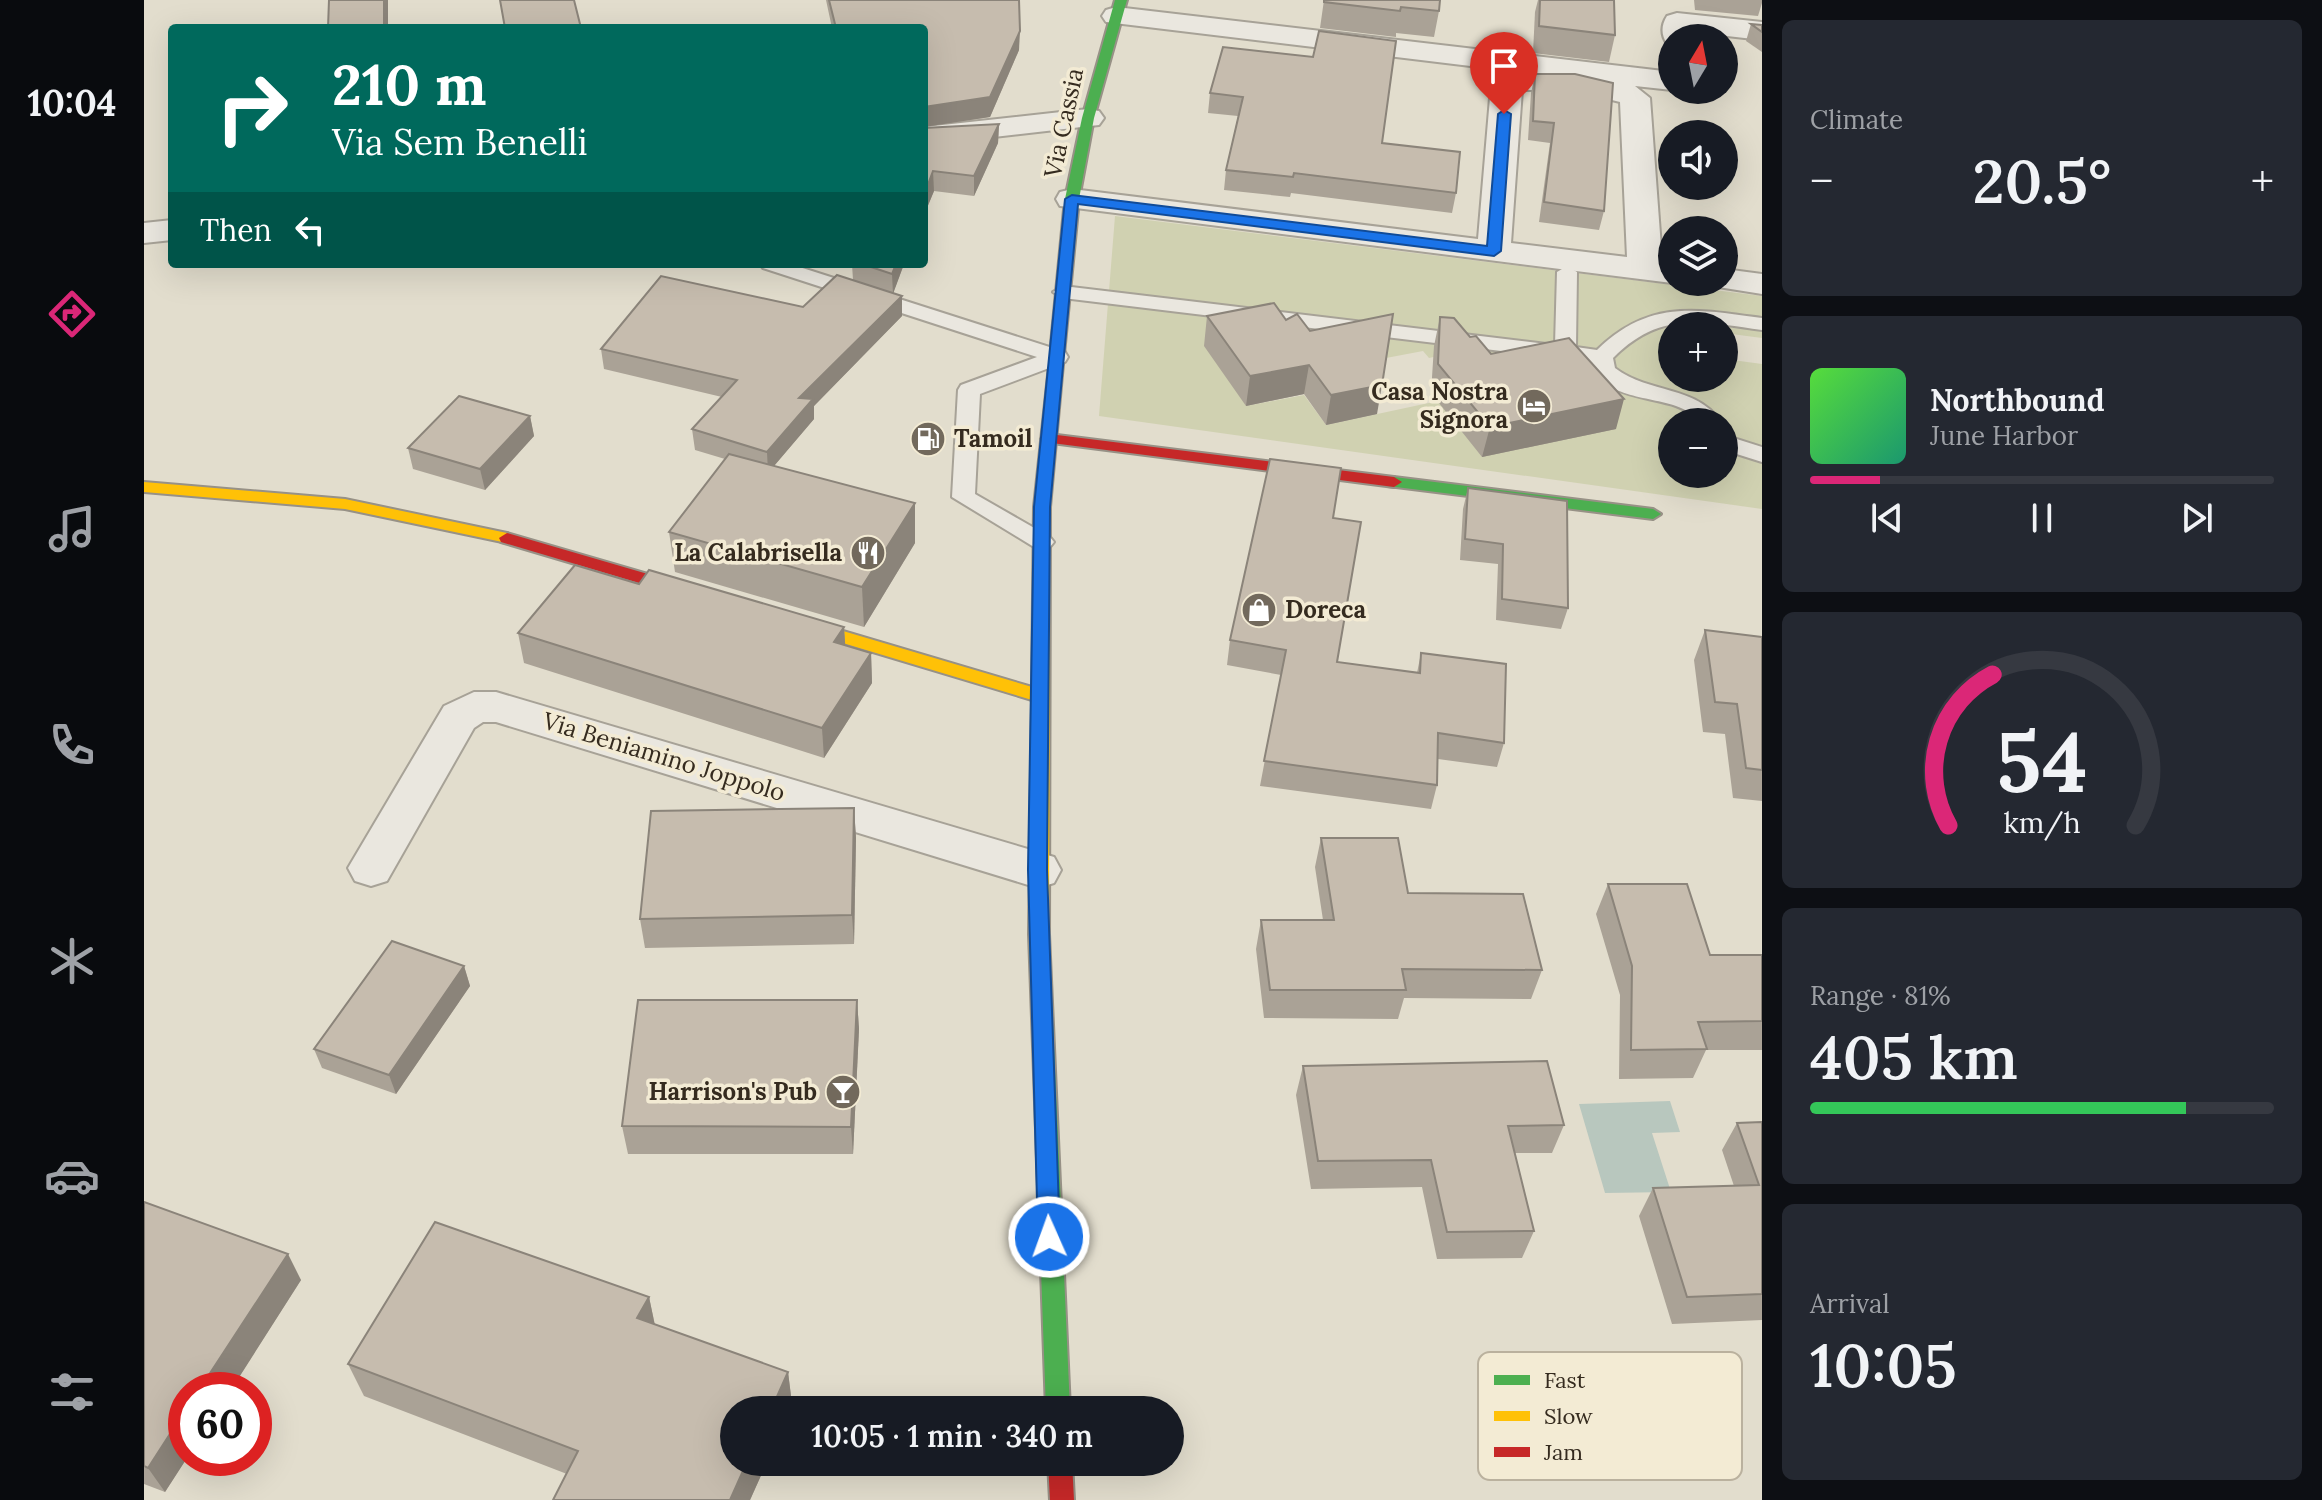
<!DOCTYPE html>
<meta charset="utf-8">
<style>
body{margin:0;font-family:Lora,serif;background:#242831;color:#f1f3f6;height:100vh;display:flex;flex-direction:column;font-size:30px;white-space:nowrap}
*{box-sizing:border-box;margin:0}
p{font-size:26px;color:#9ea1a6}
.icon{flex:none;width:44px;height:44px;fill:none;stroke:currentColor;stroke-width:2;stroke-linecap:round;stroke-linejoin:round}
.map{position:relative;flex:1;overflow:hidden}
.side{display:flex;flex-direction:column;gap:20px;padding:20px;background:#0d0f14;width:560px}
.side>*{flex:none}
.top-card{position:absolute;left:24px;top:24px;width:760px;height:244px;border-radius:8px;box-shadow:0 8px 32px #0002;background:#00695c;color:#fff;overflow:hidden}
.needle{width:52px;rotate:10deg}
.buttons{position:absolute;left:1514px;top:24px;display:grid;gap:16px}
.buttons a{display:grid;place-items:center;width:80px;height:80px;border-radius:50%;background:#171b24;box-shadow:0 8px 32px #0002;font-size:40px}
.speed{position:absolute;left:24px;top:1372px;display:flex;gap:16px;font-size:40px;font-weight:700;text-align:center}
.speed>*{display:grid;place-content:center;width:104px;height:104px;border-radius:50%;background:#171b24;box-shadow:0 8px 32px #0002;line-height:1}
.speed .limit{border:12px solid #d22;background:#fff;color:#111}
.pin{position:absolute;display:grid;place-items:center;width:68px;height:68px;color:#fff;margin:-82px -34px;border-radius:50% 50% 50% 0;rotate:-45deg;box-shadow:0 0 8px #0007}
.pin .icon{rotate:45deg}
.me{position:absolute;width:88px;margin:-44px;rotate:358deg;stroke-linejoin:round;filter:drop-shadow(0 0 6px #0008)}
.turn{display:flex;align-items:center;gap:28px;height:168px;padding:0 32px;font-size:36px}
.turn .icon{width:104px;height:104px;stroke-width:2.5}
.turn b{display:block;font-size:56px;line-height:68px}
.then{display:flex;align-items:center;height:76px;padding:0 32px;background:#0003;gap:16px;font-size:30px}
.big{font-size:60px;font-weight:600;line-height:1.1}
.side .card{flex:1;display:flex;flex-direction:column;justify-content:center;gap:12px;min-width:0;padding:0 28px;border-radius:12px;background:#242831}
.side .dial{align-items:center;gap:0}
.dial svg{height:208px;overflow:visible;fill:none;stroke:#363941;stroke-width:7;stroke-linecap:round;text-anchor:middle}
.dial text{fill:#f1f3f6;stroke:none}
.song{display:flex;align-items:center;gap:24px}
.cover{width:96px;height:96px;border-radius:12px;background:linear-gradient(135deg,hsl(110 70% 55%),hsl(160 70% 35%))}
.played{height:8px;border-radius:4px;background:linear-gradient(90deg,#db2777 15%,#363941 15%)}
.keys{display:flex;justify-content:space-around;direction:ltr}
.heat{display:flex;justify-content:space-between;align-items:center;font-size:44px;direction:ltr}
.charge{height:12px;border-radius:6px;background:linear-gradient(90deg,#34c759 81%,#363941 0)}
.trip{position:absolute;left:576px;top:1396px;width:464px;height:80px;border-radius:40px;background:#171b24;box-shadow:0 8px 32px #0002;font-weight:600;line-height:80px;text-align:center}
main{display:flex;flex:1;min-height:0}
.tab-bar{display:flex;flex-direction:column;width:144px;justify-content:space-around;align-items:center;background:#090b0e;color:#9ea1a6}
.tab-bar .icon{width:56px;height:56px}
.tab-bar .on{color:#db2777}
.tab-bar b{font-size:36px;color:#f1f3f6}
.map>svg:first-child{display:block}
.green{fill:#d0d1b1;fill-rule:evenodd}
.water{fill:#b8c7be}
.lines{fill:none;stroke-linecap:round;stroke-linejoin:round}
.lane-casing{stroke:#a7a297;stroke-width:4}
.street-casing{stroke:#a7a297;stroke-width:4}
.fast-casing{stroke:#979186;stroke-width:4}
.slow-casing{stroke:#979186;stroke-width:4}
.jam-casing{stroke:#979186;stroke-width:4}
.lane{fill:#eae7df;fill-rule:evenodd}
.street{fill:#eae7df;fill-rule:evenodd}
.fast{fill:#4caf50;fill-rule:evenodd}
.slow{fill:#ffc107;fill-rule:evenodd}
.jam{fill:#c62828;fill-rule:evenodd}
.wall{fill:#aaa296}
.shaded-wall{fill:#8b847a}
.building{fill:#c6bcae;stroke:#8b847a;stroke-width:2}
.route{fill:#1a73e8;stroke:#114b97;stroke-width:2}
.labels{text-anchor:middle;stroke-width:7;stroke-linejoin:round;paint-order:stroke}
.street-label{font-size:24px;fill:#352b1f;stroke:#f3ebd4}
.poi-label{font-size:24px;font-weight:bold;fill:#352b1f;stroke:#f3ebd4;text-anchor:end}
.key{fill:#f3ebd4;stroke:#bab19e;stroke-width:2}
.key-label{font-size:22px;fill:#352b1f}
</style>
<main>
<nav class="tab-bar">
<b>10:04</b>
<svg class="icon on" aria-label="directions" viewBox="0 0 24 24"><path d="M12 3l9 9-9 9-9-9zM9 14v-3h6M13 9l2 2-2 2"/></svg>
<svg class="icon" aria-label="music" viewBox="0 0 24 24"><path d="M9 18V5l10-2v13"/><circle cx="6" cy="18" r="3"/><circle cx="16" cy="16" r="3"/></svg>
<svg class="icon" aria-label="phone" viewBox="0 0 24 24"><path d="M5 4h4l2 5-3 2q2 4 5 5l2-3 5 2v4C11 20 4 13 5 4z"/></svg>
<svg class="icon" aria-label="climate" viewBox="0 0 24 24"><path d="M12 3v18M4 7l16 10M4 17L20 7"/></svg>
<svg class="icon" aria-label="car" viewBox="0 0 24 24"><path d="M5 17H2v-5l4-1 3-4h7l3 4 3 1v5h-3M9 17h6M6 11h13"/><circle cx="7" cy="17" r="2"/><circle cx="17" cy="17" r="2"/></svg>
<svg class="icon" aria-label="filters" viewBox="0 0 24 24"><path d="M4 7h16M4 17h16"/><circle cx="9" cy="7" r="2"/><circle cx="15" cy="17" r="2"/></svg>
</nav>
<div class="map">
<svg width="1618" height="1500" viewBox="0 0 1618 1500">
<rect width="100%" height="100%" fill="#e2ddcd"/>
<path class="green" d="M971,216L1618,296V338L1580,333V326H1528V378H1580V351L1581,359L1618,364V509L955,416ZM1279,351L1285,358L1308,353L1294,401L1182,425L1160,395L1102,406L1242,358ZM1528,422H1580V474H1528Z"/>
<polygon class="water" points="1526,1101 1536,1132 1508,1133 1527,1192 1461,1193 1435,1104"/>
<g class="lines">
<defs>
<g id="lane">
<polygon points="616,264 646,264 921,352 924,357 921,362 836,394 831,494 906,537 910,542 906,547 890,547 808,497 814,390 817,385 893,357 619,268"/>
<path d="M1423,266L1433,272L1432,347L1453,350C1505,299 1552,309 1618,318V330C1557,322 1517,310 1469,358L1471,368C1505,394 1552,385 1577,422C1552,422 1554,414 1532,406C1505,396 1456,398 1448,362L919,298L909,292L919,286L1411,345L1413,272Z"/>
<polygon points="1580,435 1618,447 1618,462 1580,450"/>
</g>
<g id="street">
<path d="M972,7L1528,72V90L1491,86L1506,98L1518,261L1528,263V282H1533L1528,283L916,206L912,199L916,192L928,189L1334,239L1347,86L1351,80L1376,72L962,22L958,16L962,10ZM1378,90H1427L1476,102L1483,257L1367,243Z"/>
<path d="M1533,13L1618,22V40L1548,32V38H1528V46L1523,44C1517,35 1517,25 1523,16Z"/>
<polygon points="944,109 955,111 960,118 955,125 780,145 780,127"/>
<polygon points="28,220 28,240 0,243 0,223"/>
<polygon points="1580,269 1618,274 1618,294 1568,286 1565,282 1580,282"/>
<polygon points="330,692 352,692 894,852 910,857 917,870 910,883 894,888 352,722 339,722 330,728 243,881 227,886 211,881 204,868 300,706"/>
</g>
<g id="fast">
<polygon points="971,0 983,0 950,118 935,199 918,375 911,379 904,375 921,199 938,118"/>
<polygon points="1250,477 1509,509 1517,514 1509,519 1244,486 1242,482 1244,478"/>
<polygon points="895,926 902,929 905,934 926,1410 902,1410 885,934 888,929"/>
</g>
<g id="slow">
<polygon points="911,371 918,375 906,507 905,934 902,939 895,942 888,939 885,934 888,700 639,625 637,621 645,615 888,687 890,507 904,375"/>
<polygon points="0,482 201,499 363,533 371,538 363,543 201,509 0,492"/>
</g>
<g id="jam">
<polygon points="905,434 1250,477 1258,482 1250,487 900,442 897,439"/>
<polygon points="363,533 562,591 564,595 556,601 357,542 355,538"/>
<polygon points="904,1462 928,1462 930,1500 906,1500"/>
</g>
</defs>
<use href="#lane" class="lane-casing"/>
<use href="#street" class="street-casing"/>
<use href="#fast" class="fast-casing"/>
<use href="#slow" class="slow-casing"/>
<use href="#jam" class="jam-casing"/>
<use href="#lane" class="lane"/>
<use href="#street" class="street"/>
<use href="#fast" class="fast"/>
<use href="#slow" class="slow"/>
<use href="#jam" class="jam"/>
</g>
<g class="wall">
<polygon points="682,0 875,0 875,50 846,117 780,127 780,28 688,28"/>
<polygon points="1180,0 1295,11 1290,37 1252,33 1252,37 1176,28"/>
<polygon points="1394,0 1470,0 1471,35 1465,62 1389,53 1391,12"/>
<polygon points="1550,0 1618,0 1618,3 1614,16 1551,10"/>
<polygon points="1607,24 1618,25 1618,52 1602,41"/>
<polygon points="1079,47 1238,143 1312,193 1308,213 1147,193 1146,197 1080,190 1082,170 1094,116 1064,113 1066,93"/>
<polygon points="1391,74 1460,211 1455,230 1395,222 1406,143 1384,140 1387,93"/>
<polygon points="855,124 854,143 830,196 790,191 780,215 780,128"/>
<polygon points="708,264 760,264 749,293 758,316 670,406 670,419 630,466 771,543 720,627 531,572 525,532 581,459 551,450 548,429 578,397 460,369 457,349 659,307 709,280"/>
<polygon points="1063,316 1142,320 1233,414 1182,425 1160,394 1102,406 1060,346"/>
<polygon points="1296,317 1347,354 1472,429 1338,457 1287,393 1290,346"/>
<polygon points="386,416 390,436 341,490 269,469 264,448"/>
<polygon points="1324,488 1424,608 1417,629 1352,620 1354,564 1316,560 1319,509"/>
<polygon points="1189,518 1193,662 1273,673 1277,653 1360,743 1353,767 1294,759 1293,785 1287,809 1116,786 1137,675 1083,665 1086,640"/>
<polygon points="495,584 700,627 701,646 727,653 728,683 680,758 380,663 374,633"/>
<polygon points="1561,630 1618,637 1618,801 1589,798 1581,734 1559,732 1550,660"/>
<polygon points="710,808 712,838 710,944 501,948 496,919"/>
<polygon points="1177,838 1264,893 1398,970 1387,999 1260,998 1254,1019 1120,1018 1112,949 1117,920 1179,920 1171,867"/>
<polygon points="1464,884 1566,955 1618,955 1618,1050 1562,1050 1549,1078 1475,1079 1476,995 1452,914"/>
<polygon points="320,966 326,986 252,1094 178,1068 170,1049"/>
<polygon points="713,1000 715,1029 709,1154 484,1154 478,1126"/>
<polygon points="1159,1066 1420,1125 1408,1153 1371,1153 1390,1231 1378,1258 1293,1259 1278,1187 1167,1189 1152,1095"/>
<polygon points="1618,1122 1618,1320 1528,1324 1495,1216 1509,1188 1590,1186 1578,1150 1593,1123"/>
<polygon points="0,1202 157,1280 21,1492 0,1484"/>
<polygon points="505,1297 511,1325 644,1372 648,1404 590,1462 623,1462 606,1500 409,1500 423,1474 220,1396 204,1364"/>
</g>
<g class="shaded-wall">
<rect x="240" y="0" width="4" height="28"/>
<polygon points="876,31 875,50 846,117 780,127 780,107"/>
<polygon points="855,124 854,143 830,196 830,176"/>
<polygon points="789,171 790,191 780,215 780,195"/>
<polygon points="752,264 760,264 749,294 748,274"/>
<polygon points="758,296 758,316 670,406 670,419 624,473 623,452 655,398"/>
<polygon points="1165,365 1160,394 1102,406 1106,376"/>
<polygon points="1238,385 1233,414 1182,425 1187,395"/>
<polygon points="1480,399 1472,429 1338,457 1346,427"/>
<polygon points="386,416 390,436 341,490 336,469"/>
<polygon points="771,503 771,543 720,627 718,587"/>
<polygon points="700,627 702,657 690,642"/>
<polygon points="727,653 728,683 680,758 678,728"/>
<polygon points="710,808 712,838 710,944 708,915"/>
<polygon points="320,966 326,986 252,1094 245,1075"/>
<polygon points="713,1000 715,1029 709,1154 707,1127"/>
<polygon points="144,1254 157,1280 87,1390 55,1390"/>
<polygon points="505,1297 512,1331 493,1318"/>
<polygon points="644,1372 648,1404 646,1410 627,1410"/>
<polygon points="42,1409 43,1458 21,1492 4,1468"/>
<polygon points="603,1462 623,1462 606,1500 586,1500"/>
</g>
<g class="building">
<polygon points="185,0 240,0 240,28 184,28"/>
<polygon points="356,0 430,0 437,28 361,28"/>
<polygon points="685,0 875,0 876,31 846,97 780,107 780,28 692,28"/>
<polygon points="1180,0 1296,0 1295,11 1257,7 1256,11 1180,2"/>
<polygon points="1396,0 1470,0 1471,35 1395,26"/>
<polygon points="1607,24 1618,25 1618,32"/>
<polygon points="1175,31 1252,41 1238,143 1316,152 1312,193 1150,173 1149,177 1082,170 1099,97 1066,93 1079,47 1169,57"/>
<polygon points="1391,74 1431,74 1469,83 1460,211 1400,202 1410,123 1389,121"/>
<polygon points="855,124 830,176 789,171 780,195 780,128"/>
<polygon points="718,264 752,264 748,274"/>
<polygon points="693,275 758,296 655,398 669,399 623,452 548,429 593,380 457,349 517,276 659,307"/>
<polygon points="1130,303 1142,320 1153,314 1166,331 1249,314 1238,385 1187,395 1165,365 1106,376 1063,316"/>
<polygon points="1296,317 1310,318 1326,337 1332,336 1347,354 1425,338 1480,399 1346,427 1294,364"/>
<polygon points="315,396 386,416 336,469 264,448"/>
<polygon points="585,454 771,503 718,587 525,532"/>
<polygon points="1126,459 1197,468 1189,518 1217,522 1193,662 1276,673 1277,653 1362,664 1360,743 1294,733 1293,785 1120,761 1142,650 1086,640"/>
<polygon points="1324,488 1423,501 1424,608 1358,599 1359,544 1321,539"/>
<polygon points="431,565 495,584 505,570 700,627 690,642 727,653 678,728 374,633"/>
<polygon points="1561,630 1618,637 1618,770 1602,768 1593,704 1571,702"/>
<polygon points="710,808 708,915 496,919 507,811"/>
<polygon points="1177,838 1254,838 1264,893 1379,894 1398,970 1258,969 1262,990 1126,990 1117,920 1190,920"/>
<polygon points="1464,884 1543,884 1566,955 1618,955 1618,1021 1554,1022 1563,1049 1487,1050 1488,966"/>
<polygon points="248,941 320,966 245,1075 170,1049"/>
<polygon points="494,1000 713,1000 707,1127 478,1126"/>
<polygon points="1403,1061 1420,1125 1364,1126 1390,1231 1303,1232 1287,1160 1174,1161 1159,1066"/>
<polygon points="1618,1122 1618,1294 1543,1297 1509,1188 1615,1185 1593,1123"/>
<polygon points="0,1202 144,1254 55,1390 42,1390 42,1409 4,1468 0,1466"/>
<polygon points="291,1222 505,1297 493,1318 644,1372 627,1410 590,1410 590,1462 603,1462 586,1500 409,1500 434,1451 204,1364"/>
</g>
<polygon class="route" points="1360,110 1367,114 1357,251 1350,256 934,204 906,507 903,870 916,1237 913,1244 905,1247 897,1244 894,1237 884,870 890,507 921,199 928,195 1343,246 1354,114"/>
<defs>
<symbol id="hotel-disc" viewBox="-11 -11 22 22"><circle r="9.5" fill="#72695c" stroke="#f3ebd4"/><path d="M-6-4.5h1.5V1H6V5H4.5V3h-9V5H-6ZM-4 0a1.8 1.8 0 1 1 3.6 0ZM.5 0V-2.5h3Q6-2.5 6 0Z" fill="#fff"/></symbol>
<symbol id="fuel-disc" viewBox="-11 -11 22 22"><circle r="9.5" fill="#72695c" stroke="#f3ebd4"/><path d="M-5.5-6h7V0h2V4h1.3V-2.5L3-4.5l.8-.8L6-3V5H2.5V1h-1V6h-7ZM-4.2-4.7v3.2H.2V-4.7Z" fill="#fff"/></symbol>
<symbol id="restaurant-disc" viewBox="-11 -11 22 22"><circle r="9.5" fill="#72695c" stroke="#f3ebd4"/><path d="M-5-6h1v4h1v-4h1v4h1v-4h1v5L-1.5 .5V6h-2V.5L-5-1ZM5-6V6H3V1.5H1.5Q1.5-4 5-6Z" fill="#fff"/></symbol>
<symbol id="shop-disc" viewBox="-11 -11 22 22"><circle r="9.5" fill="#72695c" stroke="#f3ebd4"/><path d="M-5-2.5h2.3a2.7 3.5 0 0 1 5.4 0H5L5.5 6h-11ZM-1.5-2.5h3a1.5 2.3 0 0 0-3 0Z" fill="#fff"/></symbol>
<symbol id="bar-disc" viewBox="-11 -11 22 22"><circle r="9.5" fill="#72695c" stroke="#f3ebd4"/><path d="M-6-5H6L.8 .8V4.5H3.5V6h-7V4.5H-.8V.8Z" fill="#fff"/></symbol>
</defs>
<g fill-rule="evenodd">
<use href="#hotel-disc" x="1370" y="386" width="40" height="40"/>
<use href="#fuel-disc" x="764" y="419" width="40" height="40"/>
<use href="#restaurant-disc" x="704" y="533" width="40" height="40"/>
<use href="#shop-disc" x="1095" y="590" width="40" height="40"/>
<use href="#bar-disc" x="679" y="1072" width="40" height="40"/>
</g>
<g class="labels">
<g class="street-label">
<text transform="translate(920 123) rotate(-78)" y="8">Via Cassia</text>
<text transform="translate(520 757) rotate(17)" y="8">Via Beniamino Joppolo</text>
</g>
<g class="poi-label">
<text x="1364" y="400">Casa Nostra<tspan x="1364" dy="28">Signora</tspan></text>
<text x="810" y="447" text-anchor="start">Tamoil</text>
<text x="698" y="561">La Calabrisella</text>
<text x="1141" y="618" text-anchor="start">Doreca</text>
<text x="673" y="1100">Harrison's Pub</text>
</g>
</g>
<rect x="1334" y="1352" width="264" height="128" rx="12" class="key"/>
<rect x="1350" y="1375" width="36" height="10" fill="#4caf50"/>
<rect x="1350" y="1411" width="36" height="10" fill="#ffc107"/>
<rect x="1350" y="1447" width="36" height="10" fill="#c62828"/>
<g class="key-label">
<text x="1400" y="1388">Fast</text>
<text x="1400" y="1424">Slow</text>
<text x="1400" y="1460">Jam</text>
</g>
</svg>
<div class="buttons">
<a><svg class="needle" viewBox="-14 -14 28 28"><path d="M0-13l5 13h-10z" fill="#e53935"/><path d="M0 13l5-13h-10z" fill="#9ea1a6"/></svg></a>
<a><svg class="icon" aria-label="sound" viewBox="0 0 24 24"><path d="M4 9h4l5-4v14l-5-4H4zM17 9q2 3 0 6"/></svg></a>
<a><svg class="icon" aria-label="layers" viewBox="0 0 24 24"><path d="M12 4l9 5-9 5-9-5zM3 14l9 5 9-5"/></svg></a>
<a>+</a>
<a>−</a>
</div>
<div class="speed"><div class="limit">60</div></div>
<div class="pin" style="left:1360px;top:114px;background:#d93025"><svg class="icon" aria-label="arrive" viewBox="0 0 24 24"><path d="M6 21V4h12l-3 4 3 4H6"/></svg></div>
<svg class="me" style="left:905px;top:1237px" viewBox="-20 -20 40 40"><circle r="17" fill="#1a73e8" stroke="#fff" stroke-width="3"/><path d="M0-11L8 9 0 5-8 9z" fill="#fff"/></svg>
<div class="trip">10:05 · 1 min · 340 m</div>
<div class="top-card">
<div class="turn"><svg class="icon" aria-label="right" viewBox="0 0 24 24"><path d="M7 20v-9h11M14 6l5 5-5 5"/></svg><div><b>210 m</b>Via Sem Benelli</div></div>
<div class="then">Then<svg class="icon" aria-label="left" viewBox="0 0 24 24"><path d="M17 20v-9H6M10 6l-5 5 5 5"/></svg></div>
</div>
</div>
<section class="side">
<div class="card"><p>Climate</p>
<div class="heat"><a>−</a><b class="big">20.5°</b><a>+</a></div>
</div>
<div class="card">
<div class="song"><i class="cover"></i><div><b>Northbound</b><p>June Harbor</p></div></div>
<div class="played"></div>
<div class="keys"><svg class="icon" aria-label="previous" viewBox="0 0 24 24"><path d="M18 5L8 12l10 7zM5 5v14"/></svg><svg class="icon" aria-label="pause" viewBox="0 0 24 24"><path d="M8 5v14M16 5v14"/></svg><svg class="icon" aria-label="next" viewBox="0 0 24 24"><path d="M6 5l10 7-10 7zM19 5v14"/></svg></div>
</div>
<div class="card dial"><svg viewBox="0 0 100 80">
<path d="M14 69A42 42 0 1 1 86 69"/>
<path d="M14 69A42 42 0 0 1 31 11" stroke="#db2777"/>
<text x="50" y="56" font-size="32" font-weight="700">54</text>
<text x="50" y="72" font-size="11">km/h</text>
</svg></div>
<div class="card"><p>Range · 81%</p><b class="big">405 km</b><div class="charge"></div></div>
<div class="card"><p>Arrival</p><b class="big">10:05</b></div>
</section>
</main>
